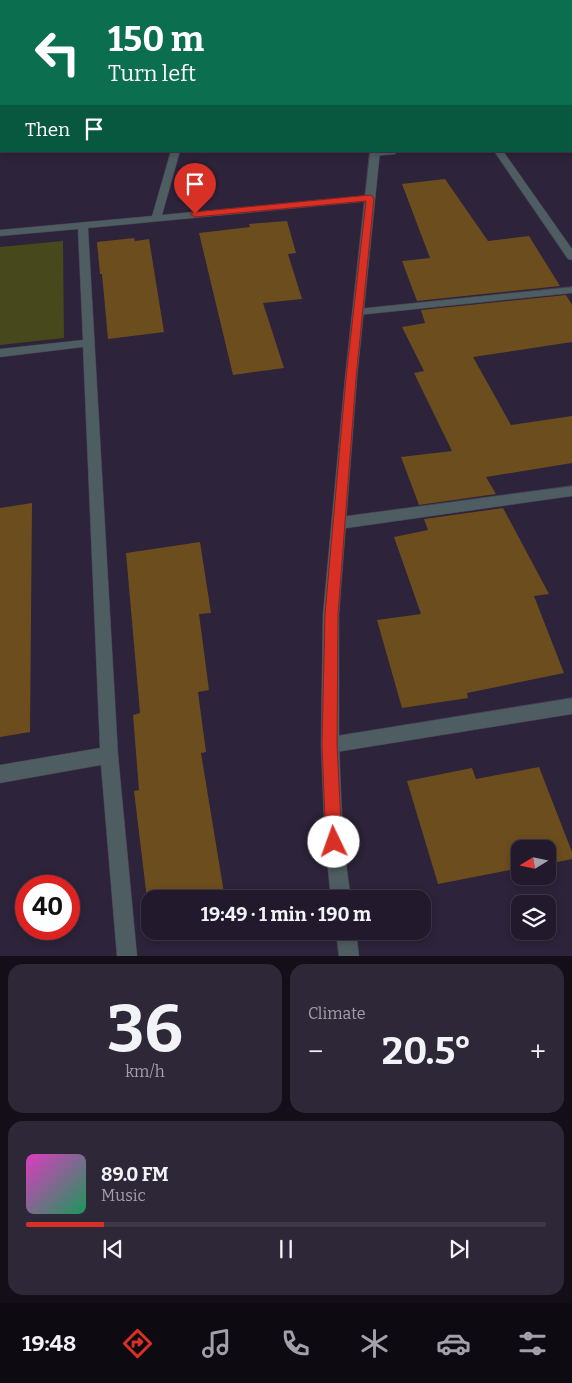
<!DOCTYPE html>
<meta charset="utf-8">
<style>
body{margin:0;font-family:Bitter,serif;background:#2e2738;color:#f1f3f6;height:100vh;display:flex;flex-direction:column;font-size:19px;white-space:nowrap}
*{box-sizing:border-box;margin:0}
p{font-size:16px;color:#a2a1a9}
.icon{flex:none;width:28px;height:28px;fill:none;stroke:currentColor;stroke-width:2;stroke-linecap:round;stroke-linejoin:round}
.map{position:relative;height:956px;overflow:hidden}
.drawer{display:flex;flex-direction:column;gap:8px;padding:8px;background:#130e18;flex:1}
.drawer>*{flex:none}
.guide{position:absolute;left:0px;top:0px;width:572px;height:152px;box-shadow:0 2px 8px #0003,0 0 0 1px #3f3848;background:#0b6e4f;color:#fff;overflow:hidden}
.needle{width:32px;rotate:260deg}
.tools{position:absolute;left:511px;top:840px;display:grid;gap:10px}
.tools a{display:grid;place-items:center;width:45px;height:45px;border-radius:10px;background:#221a2c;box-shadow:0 2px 8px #0003,0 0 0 1px #3f3848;font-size:25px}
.speed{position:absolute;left:15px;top:875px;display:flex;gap:10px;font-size:25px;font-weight:700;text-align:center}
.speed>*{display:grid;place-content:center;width:65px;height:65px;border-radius:50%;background:#221a2c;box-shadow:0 2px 8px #0003,0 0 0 1px #3f3848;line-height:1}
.speed .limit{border:8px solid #d22;background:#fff;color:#111}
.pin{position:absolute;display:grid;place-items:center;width:42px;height:42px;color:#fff;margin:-51px -21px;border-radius:50% 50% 50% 0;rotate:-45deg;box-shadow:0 0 5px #0007}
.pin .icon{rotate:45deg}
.me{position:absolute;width:55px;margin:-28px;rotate:357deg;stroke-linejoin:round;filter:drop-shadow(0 0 4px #0008)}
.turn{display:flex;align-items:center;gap:18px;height:105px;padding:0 25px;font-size:22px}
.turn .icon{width:65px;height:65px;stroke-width:2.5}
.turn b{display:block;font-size:35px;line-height:42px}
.then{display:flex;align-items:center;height:48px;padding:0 25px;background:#0003;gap:10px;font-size:19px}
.big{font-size:38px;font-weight:700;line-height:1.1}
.drawer .widget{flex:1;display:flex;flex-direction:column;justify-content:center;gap:8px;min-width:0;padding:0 18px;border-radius:15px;background:#2e2738}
.drawer .dial{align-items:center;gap:0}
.dial b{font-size:65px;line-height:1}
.song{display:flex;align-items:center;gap:15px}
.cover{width:60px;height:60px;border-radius:8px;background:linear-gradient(135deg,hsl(310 70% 55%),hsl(150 70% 35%))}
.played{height:5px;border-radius:2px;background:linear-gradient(90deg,#d93025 15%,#3f3848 15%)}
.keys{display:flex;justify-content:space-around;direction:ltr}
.heat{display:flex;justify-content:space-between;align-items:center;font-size:28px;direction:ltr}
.drawer .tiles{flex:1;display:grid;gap:8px;grid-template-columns:1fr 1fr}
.widget:last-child{grid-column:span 2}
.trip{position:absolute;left:141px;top:890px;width:290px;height:50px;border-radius:15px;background:#221a2c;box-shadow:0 2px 8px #0003,0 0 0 1px #3f3848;font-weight:700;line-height:50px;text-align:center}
.dock{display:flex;height:80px;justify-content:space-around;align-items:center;background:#0e0a12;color:#a2a1a9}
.dock .icon{width:35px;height:35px}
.dock .selected{color:#d93025}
.dock b{font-size:22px;color:#f1f3f6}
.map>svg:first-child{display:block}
.green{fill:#47491c}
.building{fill:#6c4d1d}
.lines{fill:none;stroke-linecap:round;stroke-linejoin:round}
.minor-casing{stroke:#473e53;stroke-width:1}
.tertiary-casing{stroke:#473e53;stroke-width:1}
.minor{fill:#4e5d61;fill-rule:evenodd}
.tertiary{fill:#4e5d61;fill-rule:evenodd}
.route{fill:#d93025;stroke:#8d1f18}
</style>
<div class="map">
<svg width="572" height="956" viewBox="0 0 572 956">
<rect width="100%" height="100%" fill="#2d233a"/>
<polygon class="green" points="63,241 64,338 0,345 0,247"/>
<g class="building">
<polygon points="445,179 488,241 529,236 560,286 417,301 402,261 430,258 402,184"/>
<polygon points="287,221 296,253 288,254 302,299 263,303 284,368 233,375 199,233 250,227 249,224"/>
<polygon points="134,238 135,241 149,239 164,332 108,339 102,274 100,274 97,242"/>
<polygon points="566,295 572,305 572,342 473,357 511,425 572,416 572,463 486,477 496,494 419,505 401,457 452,451 414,373 424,371 402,327 425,323 421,310"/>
<polygon points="32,503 30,732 0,737 0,508"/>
<polygon points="503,508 549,594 534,596 564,673 467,693 468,698 402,708 377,620 421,614 394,537 428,530 424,519"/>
<polygon points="200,542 211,613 199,614 209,690 198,692 206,752 201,753 225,899 147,899 134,791 139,790 133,715 140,713 126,553"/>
<polygon points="539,767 572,852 572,859 548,864 548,849 520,849 520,868 438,884 407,781 472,768 476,779"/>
</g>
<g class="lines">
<defs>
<g id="minor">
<rect x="75" y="0" width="7" height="1"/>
<rect x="523" y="0" width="7" height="1"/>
<rect x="0" y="15" width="1" height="4"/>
<rect x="571" y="27" width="1" height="4"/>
<rect x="571" y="46" width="1" height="5"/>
<rect x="0" y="64" width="1" height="4"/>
<rect x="571" y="133" width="1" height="6"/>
<rect x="0" y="135" width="1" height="6"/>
<polygon points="171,151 180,151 162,215 370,195 375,198 370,201 88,228 118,755 137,956 117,956 101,765 0,783 0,765 100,748 83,347 0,357 0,349 83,340 78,229 0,236 0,230 152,216"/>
<polygon points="372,151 399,151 395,154 375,156 372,155"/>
<polygon points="494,151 503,151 572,249 572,260 568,259"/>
<polygon points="572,287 572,293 358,315 352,312 358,309"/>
<polygon points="572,486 572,496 340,529 335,527 333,523 335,519 340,517"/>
<polygon points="572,698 572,714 330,753 324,751 321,745 324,739 330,737"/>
</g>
<g id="tertiary">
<rect x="383" y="0" width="6" height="1"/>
<polygon points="370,151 380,151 357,378 339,614 339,745 343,842 351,899 331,899 325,842 321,745 323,614 345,378"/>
<polygon points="336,931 356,931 359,956 339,956"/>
</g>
</defs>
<use href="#minor" class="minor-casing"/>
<use href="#tertiary" class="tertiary-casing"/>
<use href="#minor" class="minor"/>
<use href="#tertiary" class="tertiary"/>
</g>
<polygon class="route" points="370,195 374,198 356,378 338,614 337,745 342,842 340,848 334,850 328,848 326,842 322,745 325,614 346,378 366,201 195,217 190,214 195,212"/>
</svg>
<div class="tools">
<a><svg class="needle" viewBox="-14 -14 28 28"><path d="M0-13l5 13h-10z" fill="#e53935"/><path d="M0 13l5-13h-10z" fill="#a2a1a9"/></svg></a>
<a><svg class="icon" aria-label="layers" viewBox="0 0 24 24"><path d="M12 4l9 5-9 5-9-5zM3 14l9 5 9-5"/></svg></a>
</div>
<div class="speed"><div class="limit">40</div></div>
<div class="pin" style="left:195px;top:214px;background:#d93025"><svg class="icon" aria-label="arrive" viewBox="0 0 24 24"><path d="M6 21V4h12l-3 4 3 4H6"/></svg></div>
<svg class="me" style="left:334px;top:842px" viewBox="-20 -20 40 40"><circle r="19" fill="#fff"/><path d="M0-13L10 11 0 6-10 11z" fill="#d93025"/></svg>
<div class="trip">19:49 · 1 min · 190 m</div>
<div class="guide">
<div class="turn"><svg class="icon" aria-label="left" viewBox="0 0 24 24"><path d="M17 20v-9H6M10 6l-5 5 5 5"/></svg><div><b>150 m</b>Turn left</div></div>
<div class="then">Then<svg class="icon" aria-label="arrive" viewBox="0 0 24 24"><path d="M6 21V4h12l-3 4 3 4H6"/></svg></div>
</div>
</div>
<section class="drawer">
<div class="tiles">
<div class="widget dial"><b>36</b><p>km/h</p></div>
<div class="widget"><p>Climate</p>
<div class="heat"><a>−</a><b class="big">20.5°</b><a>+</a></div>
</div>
<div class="widget">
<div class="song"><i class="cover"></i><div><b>89.0 FM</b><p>Music</p></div></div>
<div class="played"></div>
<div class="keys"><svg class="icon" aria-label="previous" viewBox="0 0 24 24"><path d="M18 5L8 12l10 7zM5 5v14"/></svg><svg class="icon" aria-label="pause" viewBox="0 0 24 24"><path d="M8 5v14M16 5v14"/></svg><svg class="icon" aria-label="next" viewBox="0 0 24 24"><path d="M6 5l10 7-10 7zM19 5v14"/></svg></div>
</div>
</div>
</section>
<nav class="dock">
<b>19:48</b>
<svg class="icon selected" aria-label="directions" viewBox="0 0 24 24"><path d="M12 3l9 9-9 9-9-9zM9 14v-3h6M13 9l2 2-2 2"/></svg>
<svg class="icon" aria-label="music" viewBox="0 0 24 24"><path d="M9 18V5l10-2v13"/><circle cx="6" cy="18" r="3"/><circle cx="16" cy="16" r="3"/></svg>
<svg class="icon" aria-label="phone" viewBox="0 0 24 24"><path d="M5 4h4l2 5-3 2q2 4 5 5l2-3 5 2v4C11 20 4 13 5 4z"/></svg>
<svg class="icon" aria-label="climate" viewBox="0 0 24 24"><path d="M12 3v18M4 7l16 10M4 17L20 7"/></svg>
<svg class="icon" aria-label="car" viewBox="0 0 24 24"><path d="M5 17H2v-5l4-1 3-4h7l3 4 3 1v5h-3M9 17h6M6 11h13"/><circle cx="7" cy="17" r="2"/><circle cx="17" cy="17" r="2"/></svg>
<svg class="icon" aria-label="filters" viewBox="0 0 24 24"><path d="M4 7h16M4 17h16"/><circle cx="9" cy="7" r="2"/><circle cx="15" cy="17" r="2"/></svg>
</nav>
